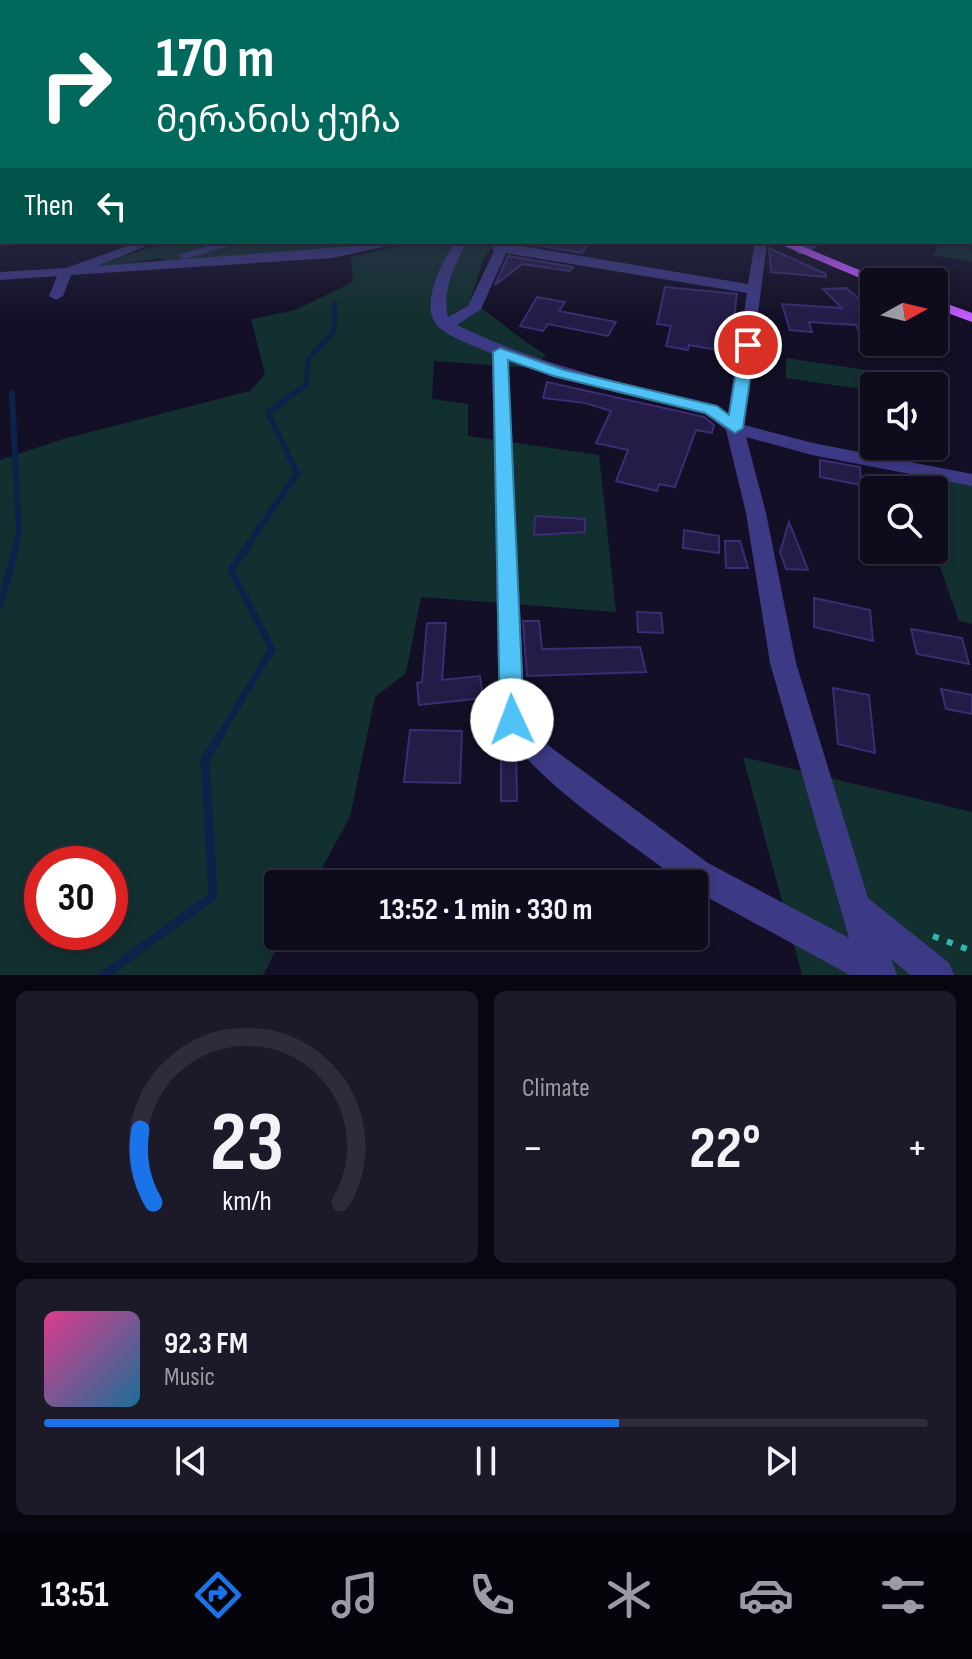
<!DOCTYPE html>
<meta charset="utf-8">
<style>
body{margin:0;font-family:"Sofia Sans Condensed","Noto Sans Georgian",sans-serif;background:#1c1929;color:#f1f3f6;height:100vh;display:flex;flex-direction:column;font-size:30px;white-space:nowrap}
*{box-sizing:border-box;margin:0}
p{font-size:26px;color:#9b9ba3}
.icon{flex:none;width:44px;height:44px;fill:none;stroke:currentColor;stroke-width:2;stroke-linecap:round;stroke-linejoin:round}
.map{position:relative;height:975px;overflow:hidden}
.side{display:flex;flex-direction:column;gap:16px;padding:16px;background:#08060f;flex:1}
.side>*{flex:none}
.banner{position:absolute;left:0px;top:0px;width:972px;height:244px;box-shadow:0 4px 12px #0003,0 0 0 2px #2e2b3b;background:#00695c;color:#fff;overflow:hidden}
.needle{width:52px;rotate:82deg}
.tools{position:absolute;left:860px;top:268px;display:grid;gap:16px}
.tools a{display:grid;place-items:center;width:88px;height:88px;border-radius:8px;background:#0e0b1c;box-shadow:0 4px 12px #0003,0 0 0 2px #2e2b3b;font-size:40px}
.speed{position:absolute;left:24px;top:846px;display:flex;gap:16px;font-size:40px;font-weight:700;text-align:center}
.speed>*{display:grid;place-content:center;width:104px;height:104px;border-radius:50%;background:#0e0b1c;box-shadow:0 4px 12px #0003,0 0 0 2px #2e2b3b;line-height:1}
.speed .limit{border:12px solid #d22;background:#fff;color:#111}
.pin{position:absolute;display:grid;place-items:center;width:68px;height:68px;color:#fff;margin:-34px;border:4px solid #fff;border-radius:50%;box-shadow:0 2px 8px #0007}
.me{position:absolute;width:88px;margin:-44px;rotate:358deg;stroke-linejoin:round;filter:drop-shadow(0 0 6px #0008)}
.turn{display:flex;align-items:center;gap:28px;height:168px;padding:0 24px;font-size:36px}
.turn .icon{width:104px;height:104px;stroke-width:2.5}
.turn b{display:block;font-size:56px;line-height:68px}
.then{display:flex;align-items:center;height:76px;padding:0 24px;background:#0003;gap:16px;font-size:30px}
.big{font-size:60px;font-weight:700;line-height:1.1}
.side .widget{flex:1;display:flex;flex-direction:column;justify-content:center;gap:12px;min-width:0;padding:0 28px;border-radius:12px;background:#1c1929}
.side .dial{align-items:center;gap:0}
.dial svg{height:208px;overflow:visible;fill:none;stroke:#2e2b3b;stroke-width:7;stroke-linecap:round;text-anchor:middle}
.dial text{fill:#f1f3f6;stroke:none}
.song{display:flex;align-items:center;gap:24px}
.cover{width:96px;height:96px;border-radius:12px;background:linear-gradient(135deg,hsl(330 70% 55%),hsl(200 70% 35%))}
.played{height:8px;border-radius:4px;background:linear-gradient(90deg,#1a73e8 65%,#2e2b3b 65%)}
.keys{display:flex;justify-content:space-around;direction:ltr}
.heat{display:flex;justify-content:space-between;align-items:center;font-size:44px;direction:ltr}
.side .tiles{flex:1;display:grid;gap:16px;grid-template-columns:1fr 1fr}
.widget:last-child{grid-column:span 2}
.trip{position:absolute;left:264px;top:870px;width:444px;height:80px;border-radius:8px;background:#0e0b1c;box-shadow:0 4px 12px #0003,0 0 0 2px #2e2b3b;font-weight:700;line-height:80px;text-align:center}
.tabs{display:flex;height:128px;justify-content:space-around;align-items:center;background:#06040b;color:#9b9ba3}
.tabs .icon{width:56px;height:56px}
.tabs .selected{color:#1a73e8}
.tabs b{font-size:36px;color:#f1f3f6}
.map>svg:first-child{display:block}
.green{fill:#12302f;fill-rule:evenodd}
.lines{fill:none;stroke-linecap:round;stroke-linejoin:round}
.stream-far3{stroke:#0c2248;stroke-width:5}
.stream-far2{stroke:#0c2248;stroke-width:6}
.stream-far1{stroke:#0c2248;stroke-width:7}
.stream{stroke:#0c2248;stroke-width:9}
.building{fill:#241b47;stroke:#3b2d73;stroke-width:2}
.path{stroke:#2fb8b0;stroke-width:6;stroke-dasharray:6 9;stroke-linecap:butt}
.minor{fill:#3d3a85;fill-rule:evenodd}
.major{fill:#c25bff;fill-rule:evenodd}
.route{fill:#4fc3f7;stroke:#337fa1;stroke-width:2}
</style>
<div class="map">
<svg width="972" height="975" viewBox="0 0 972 975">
<rect width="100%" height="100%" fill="#130f26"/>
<g class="green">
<polygon points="970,224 972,262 933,255 939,242 970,242"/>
<polygon points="168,242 269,242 276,245 386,242 340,250 167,262 161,258 82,270"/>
<path d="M416,242H445L451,247L458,242H497L484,257L470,302C498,317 518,339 546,355L534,368L434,361L432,399L468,404V436L599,455L616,612L421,597L406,673L375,697L350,817L313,884H278V936H284L263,975H0V460L63,439L250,391L265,374L251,319L295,310L353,282L351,257ZM42,864H110V932H42Z"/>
<polygon points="786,358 866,370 868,390 786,378"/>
<polygon points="907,473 972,485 972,624 959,621 934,550 934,490 913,490"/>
<polygon points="743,757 972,812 972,975 802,975"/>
</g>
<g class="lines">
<g class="stream-far3">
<polyline points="12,392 12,397"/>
<polyline points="289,397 306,385 308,359 334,332 335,302"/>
</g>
<g class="stream-far2">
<polyline points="12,395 19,534 15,548"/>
<polyline points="246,548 297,473 268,413 292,395"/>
</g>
<g class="stream-far1">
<polyline points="0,606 16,546"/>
<polyline points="219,737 272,649 231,570 248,546"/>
</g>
<polyline class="stream" points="104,975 213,896 205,760 220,735"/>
</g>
<g class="building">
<polygon points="516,242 589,242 582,253"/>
<polygon points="769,248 826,274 826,277 771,272"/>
<polygon points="508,256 573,267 570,271 522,264 495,285"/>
<polygon points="665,287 737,294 732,333 737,334 735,353 689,345 688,350 666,346 671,326 657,324"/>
<polygon points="846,288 874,311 874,337 861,336 856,325 809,322 812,332 790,330 782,304 842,308 823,289"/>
<polygon points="537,297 565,302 559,311 616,322 608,336 548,324 543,331 520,326"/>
<polygon points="547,382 704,417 714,425 712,433 696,430 675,487 659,484 657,491 616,481 628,450 596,443 611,411 585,403 543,398"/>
<polygon points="820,460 860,467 861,485 820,477"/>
<polygon points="535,516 585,519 585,532 534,535"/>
<polygon points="789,522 808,570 786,569 780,552"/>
<polygon points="684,530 719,536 719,553 683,548"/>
<polygon points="725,541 740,541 748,568 726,568"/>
<polygon points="814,598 870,610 873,641 814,627"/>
<polygon points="637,612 661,613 663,633 638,632"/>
<polygon points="523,621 539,621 542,649 640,647 646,672 527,676"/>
<polygon points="427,623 446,623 442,680 480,676 483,698 419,705 417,683 422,682"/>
<polygon points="911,629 962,638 969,664 917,654"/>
<polygon points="833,688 869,695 875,753 838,744"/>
<polygon points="941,689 972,695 972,714 946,709"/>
<polygon points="410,730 462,731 460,783 404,782"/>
<polygon points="501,742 509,742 516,750 517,801 501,801"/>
</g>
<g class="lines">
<polyline class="path" points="933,936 972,951"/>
<g class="minor">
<rect x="970" y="191" width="2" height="7"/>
<rect x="0" y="203" width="2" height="6"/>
<rect x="970" y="218" width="2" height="8"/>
<polygon points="138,242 156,242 97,266 406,242 332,258 71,275 63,296 56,300 49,296 57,276 0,280 0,272 66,268"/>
<polygon points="222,242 244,242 184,259 177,255"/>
<path d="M450,242H462L464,247C453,268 442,293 448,317L468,306L494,251L492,248L498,242L748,284L755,242H767L744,425L813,443L972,474V486L812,455L746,437L766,513L796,663L868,898L949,963L954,975H910L891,959L897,975H850L694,890V884H684C633,844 525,776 499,720L492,354C476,346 455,340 441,329C417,310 440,266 452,247ZM506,253L747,293L728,414L717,406C625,383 543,367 457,325L481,309ZM508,360L553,377L705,414L726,430L746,513L770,663L849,938L708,863L549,746L525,716Z"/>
<polygon points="807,242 822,242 807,254 797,254 797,248"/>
</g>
<g class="major">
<polygon points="775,242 792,242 888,282 874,284"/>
<polygon points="934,299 972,313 972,322 934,308"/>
</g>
</g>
<linearGradient id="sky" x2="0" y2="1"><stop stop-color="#0a0815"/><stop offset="0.57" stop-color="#333752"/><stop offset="1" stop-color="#333752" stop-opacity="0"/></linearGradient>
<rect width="972" height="319" fill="url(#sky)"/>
<polygon class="route" points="748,341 755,345 743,428 735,433 705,413 554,376 508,360 524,720 521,727 512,731 504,727 500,720 493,352 500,348 564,370 717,406 729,415 740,345"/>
</svg>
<div class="tools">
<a><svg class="needle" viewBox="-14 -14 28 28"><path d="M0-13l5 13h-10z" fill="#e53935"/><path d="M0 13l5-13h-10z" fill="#9b9ba3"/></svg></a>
<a><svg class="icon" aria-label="sound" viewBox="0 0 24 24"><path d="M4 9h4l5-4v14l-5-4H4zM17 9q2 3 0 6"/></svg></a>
<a><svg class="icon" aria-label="search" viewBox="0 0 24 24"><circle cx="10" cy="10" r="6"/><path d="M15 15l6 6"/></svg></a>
</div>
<div class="speed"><div class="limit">30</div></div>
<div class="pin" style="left:748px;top:345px;background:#d93025"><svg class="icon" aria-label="arrive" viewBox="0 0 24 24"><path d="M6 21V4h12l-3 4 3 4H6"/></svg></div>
<svg class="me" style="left:512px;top:720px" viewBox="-20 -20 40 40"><circle r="19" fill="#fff"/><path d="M0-13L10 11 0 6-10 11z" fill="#4fc3f7"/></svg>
<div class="trip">13:52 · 1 min · 330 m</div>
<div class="banner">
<div class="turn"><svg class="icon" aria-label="right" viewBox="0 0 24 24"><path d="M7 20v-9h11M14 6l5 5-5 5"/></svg><div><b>170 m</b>მერანის ქუჩა</div></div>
<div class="then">Then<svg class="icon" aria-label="left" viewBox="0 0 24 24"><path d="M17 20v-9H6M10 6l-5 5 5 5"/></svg></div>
</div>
</div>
<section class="side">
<div class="tiles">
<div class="widget dial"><svg viewBox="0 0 100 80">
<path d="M14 69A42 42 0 1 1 86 69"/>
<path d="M14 69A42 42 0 0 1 9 41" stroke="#1a73e8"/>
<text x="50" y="56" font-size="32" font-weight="700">23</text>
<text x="50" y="72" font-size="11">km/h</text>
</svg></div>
<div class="widget"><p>Climate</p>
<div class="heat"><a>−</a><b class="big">22°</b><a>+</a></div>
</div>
<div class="widget">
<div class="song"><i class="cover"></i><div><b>92.3 FM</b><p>Music</p></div></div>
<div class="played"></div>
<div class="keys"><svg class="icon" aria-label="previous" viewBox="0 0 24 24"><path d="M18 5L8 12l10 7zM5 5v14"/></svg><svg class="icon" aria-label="pause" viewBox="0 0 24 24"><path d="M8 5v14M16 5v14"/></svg><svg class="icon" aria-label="next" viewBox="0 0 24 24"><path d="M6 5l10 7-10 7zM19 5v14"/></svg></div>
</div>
</div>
</section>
<nav class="tabs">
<b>13:51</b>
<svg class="icon selected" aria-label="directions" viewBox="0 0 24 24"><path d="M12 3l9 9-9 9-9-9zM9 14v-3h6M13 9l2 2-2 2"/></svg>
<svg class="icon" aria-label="music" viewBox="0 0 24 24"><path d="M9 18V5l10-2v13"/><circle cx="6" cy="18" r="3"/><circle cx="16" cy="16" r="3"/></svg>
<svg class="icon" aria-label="phone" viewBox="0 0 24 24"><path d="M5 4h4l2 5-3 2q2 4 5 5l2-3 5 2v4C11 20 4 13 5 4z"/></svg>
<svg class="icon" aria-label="climate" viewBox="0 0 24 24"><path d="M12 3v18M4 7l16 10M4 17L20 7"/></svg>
<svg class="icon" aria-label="car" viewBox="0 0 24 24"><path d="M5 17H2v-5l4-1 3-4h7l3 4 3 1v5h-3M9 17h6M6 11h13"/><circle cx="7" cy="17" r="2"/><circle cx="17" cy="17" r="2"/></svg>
<svg class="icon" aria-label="filters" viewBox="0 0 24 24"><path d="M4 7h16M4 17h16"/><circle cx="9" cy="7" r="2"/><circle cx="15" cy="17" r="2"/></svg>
</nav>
